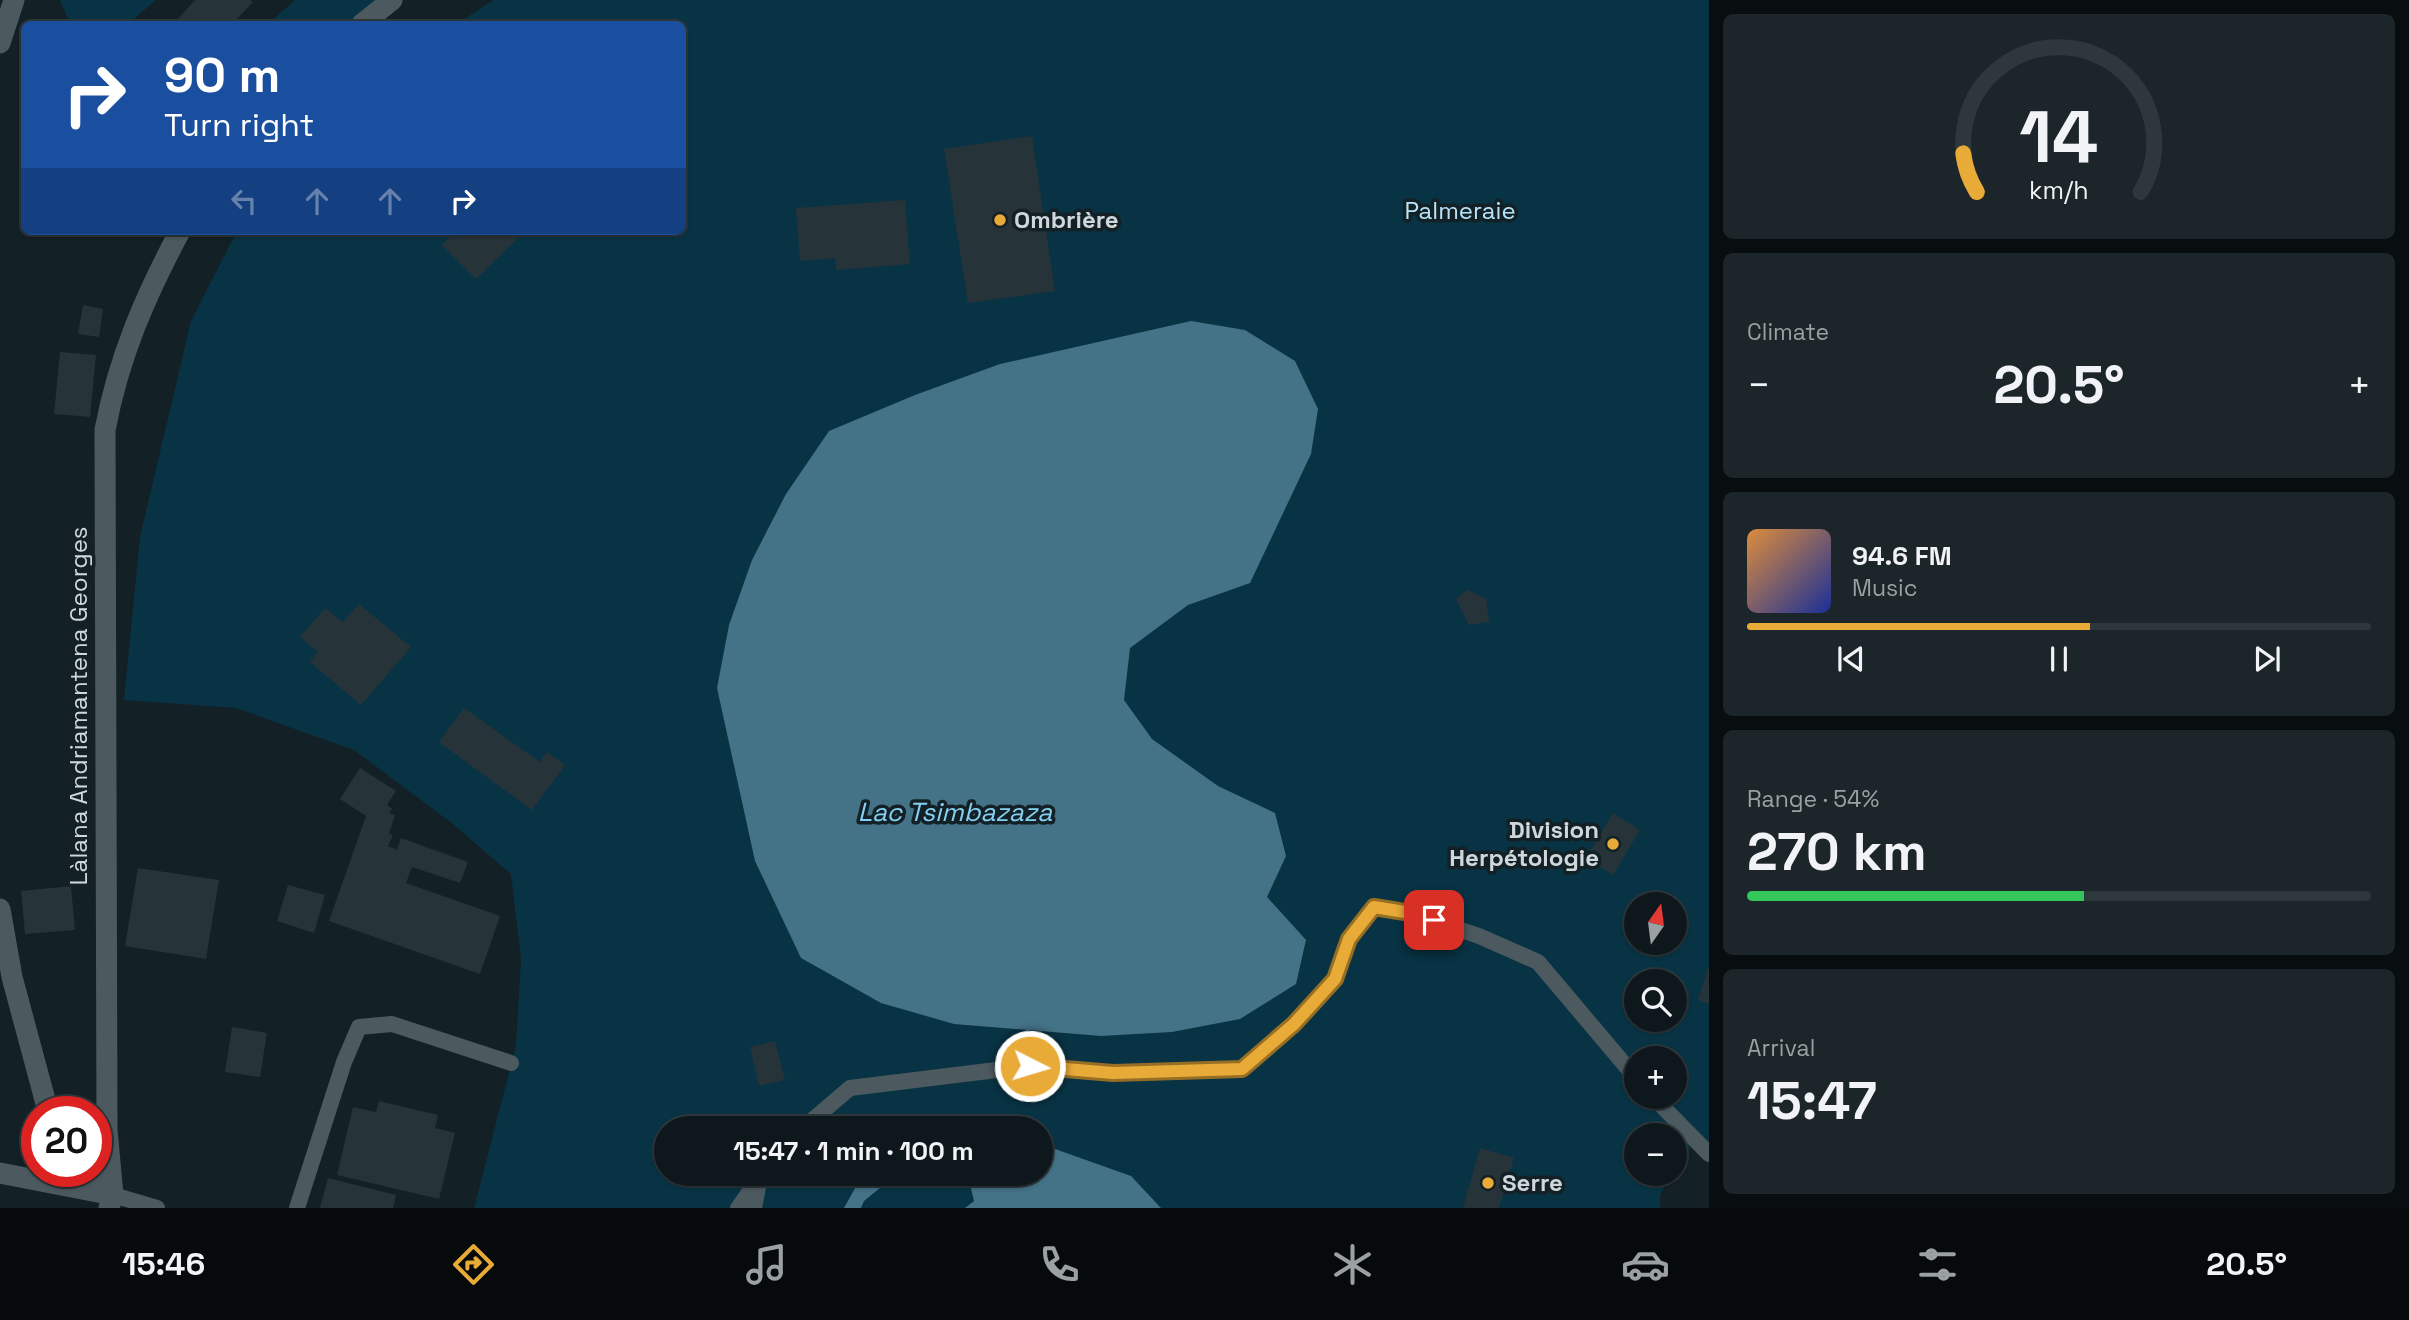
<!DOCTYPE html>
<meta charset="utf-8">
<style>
body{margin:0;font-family:"Space Grotesk",sans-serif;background:#1c2529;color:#f1f3f6;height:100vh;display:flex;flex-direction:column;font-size:26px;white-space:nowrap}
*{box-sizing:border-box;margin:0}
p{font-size:23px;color:#9ba0a3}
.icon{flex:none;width:38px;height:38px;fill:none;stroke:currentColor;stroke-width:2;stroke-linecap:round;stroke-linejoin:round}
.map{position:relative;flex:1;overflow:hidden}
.drawer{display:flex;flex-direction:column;gap:14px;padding:14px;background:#080d0f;width:700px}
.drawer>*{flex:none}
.guide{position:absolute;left:21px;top:21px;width:665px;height:214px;border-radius:10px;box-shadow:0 2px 5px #0004,0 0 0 2px #2e373b;background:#1a4fa0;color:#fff;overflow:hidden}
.needle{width:46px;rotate:14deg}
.buttons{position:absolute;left:1624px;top:892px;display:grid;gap:14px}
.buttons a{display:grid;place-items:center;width:63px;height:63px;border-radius:50%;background:#0e181c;box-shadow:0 2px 5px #0004,0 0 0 2px #2e373b;font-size:35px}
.speed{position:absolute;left:21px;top:1096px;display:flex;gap:14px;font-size:35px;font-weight:700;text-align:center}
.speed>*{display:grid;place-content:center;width:91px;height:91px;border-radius:50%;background:#0e181c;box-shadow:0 2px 5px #0004,0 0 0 2px #2e373b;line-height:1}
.speed .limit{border:10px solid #d22;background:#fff;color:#111}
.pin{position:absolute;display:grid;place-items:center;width:60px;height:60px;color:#fff;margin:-30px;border-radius:14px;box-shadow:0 4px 10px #0006}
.me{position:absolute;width:77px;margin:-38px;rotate:95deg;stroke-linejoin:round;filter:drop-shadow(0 0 5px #0008)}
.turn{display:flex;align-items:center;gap:24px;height:147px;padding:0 28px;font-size:32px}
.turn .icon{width:91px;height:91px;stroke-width:2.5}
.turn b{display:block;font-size:49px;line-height:60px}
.lanes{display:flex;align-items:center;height:66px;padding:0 28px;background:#0003;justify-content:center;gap:35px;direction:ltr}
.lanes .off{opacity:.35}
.big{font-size:52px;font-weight:700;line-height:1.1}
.drawer .card{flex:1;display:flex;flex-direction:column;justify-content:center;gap:10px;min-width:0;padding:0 24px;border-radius:10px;background:#1c2529}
.drawer .dial{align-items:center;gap:0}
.dial svg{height:182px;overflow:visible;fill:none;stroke:#2e373b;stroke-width:7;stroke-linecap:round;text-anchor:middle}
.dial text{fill:#f1f3f6;stroke:none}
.song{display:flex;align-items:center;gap:21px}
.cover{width:84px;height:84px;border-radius:10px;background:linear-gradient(135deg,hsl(30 70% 55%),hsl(230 70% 35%))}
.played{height:7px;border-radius:4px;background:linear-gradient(90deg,#e9ab38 55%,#2e373b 55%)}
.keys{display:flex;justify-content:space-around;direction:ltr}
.heat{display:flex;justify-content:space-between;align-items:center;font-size:38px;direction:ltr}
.charge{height:10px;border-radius:5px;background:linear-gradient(90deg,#34c759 54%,#2e373b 0)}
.trip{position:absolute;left:654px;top:1116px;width:399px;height:70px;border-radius:35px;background:#0e181c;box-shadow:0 2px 5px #0004,0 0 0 2px #2e373b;font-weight:700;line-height:70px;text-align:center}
.dock{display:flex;height:112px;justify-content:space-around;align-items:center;background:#060a0b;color:#9ba0a3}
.dock .icon{width:49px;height:49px}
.dock .selected{color:#e9ab38}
.dock b{font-size:32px;color:#f1f3f6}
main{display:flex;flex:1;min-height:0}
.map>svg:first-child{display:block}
.green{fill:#083344;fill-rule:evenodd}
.water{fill:#447287}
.building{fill:#263339}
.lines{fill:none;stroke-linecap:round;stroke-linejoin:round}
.lane{stroke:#4c5a60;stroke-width:16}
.street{stroke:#4c5a60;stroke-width:21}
.route-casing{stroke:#976f24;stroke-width:18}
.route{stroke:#e9ab38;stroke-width:12}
.poi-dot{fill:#e9ab38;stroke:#132025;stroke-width:2.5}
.labels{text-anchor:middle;stroke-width:7;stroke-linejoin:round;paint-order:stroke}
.park-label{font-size:24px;fill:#b7e3f8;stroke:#132025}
.poi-label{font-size:24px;font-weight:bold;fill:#cfd7db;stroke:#132025;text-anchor:start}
.street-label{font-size:24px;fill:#cfd7db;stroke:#132025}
.water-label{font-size:26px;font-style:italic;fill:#83d0f2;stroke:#132025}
</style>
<main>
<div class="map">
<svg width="1709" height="1208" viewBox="0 0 1709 1208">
<rect width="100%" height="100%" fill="#132025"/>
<g class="green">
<polygon points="60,0 156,0 128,24 70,24"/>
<polygon points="295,0 377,0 349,24 268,24"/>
<path d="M493,0H1709V1146L1695,1144L1678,1158L1675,1164V1136H1636V1174H1670L1660,1196V1208H474L516,1046L521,959L511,874L453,824L354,750L236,708L124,700L140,537L191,321L237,231H682V24H457ZM1636,905H1675V943H1636ZM1636,982H1675V1020H1636ZM1636,1059H1675V1097H1636ZM667,1129H1041V1174H667Z"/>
</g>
<g class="water">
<polygon points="1191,321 1245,330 1295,361 1318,409 1311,454 1250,583 1188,605 1130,648 1124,700 1152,739 1218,786 1275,813 1286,856 1267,897 1306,940 1296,984 1240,1019 1172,1032 1101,1036 954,1024 881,1003 801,958 755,861 717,688 729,625 752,560 786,494 829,431 915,395 1000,364"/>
<polygon points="1041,1144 1131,1176 1161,1208 965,1208 974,1201 969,1180 963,1174 1041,1174"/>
<polygon points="863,1174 897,1174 864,1201 861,1208 844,1208"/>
</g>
<g class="building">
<polygon points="195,0 250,0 253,2 232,24 182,24 177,20"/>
<polygon points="1032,136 1055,291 968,303 944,149"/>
<polygon points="905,200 910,264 836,270 835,258 800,261 796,208"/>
<polygon points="456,231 525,231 476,279 442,245"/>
<polygon points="83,305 103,309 99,337 78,334"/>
<polygon points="60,352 96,355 90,417 54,414"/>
<polygon points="1467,590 1486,598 1489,622 1469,625 1456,599"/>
<polygon points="359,604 411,647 361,705 310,662 318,652 300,637 325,608 343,622"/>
<polygon points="464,708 540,762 547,752 565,765 532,810 439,742"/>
<polygon points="360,768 396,791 387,805 392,809 389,813 395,815 389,834 393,835 388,846 397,850 401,838 468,862 460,883 412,867 406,883 500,916 480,974 329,921 366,816 340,799"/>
<polygon points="1613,813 1640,830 1613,875 1586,858"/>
<polygon points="138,868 219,880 206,959 125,946"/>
<polygon points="288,885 325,895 314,933 277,921"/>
<polygon points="71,886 75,930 25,934 21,891"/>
<polygon points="1708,968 1709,968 1709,1004 1698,1000"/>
<polygon points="232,1027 267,1033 260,1077 225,1072"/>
<polygon points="775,1041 785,1080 759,1086 750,1047"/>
<polygon points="379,1101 438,1115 435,1128 455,1133 439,1199 337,1175 353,1107 376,1112"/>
<polygon points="1480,1148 1514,1158 1499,1208 1463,1208"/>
<polygon points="328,1178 396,1195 393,1208 320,1208"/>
</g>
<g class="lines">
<g class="lane">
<polyline points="1653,1097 1709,1154"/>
<polyline points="802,1129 850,1088 1029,1066 1113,1073 1242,1069 1294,1024 1335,979 1349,939 1374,907 1411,913 1479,936 1538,962 1636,1078"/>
<polyline points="113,1195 157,1208"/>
<polyline points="297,1208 344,1062 359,1027 392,1024 511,1063"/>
<polyline points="738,1208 762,1174"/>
<polyline points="754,1208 759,1182"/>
</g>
<g class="street">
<polyline points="362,24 392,0"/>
<polyline points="0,43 14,0"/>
<polyline points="0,909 12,977 48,1111"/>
<polyline points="92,1171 113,1195"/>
<polyline points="0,1173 113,1195"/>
<path d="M109,1208L113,1195L107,1130L105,430C119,356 145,297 180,231"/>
</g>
</g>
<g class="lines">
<defs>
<polyline id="route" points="1030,1066 1113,1073 1242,1069 1294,1024 1335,979 1349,939 1374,907 1411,913 1434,920"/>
</defs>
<use href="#route" class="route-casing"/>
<use href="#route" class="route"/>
</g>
<g class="poi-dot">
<circle cx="1000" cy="220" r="7"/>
<circle cx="1613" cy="844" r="7"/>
<circle cx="1488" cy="1183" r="7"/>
</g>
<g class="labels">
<g class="park-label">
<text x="1460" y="219">Palmeraie</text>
</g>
<g class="poi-label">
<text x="1014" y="228">Ombrière</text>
<text x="1599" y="838" text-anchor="end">Division<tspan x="1599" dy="28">Herpétologie</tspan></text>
<text x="1502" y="1191">Serre</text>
</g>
<g class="street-label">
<text transform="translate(79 706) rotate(-90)" y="8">Làlana Andriamantena Georges</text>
</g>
<g class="water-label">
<text x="955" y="821">Lac Tsimbazaza</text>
</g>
</g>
</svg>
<div class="buttons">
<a><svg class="needle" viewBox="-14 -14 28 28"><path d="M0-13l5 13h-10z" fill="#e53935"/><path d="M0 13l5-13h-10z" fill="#9ba0a3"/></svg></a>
<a><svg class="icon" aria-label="search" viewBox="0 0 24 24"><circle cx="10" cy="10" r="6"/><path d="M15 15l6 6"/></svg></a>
<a>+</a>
<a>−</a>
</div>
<div class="speed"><div class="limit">20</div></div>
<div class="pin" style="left:1434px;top:920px;background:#d93025"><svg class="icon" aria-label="arrive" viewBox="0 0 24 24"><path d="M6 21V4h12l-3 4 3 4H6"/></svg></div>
<svg class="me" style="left:1030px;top:1066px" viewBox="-20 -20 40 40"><circle r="17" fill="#e9ab38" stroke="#fff" stroke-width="3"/><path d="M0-11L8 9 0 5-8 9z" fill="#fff"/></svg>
<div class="trip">15:47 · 1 min · 100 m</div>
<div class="guide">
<div class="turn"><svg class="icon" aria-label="right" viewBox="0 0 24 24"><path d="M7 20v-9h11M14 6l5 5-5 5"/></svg><div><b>90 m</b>Turn right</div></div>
<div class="lanes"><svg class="icon off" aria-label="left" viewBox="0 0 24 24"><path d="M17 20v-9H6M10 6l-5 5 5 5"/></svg><svg class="icon off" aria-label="ahead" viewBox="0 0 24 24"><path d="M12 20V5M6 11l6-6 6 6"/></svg><svg class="icon off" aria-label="ahead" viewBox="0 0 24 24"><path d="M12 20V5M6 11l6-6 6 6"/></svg><svg class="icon" aria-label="right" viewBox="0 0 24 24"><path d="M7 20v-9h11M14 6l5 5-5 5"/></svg></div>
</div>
</div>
<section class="drawer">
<div class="card dial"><svg viewBox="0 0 100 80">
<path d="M14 69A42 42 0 1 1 86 69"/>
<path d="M14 69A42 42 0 0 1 8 52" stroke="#e9ab38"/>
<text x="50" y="56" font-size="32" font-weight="700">14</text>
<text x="50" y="72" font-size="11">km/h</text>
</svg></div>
<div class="card"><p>Climate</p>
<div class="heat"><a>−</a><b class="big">20.5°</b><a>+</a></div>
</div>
<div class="card">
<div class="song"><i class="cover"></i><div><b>94.6 FM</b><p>Music</p></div></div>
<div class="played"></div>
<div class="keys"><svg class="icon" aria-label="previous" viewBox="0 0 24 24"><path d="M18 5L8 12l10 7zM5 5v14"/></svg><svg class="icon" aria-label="pause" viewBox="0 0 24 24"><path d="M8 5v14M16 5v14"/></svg><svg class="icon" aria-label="next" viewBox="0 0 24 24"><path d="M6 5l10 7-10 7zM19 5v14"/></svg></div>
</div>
<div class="card"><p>Range · 54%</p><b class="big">270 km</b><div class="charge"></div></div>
<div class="card"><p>Arrival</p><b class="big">15:47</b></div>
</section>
</main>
<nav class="dock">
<b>15:46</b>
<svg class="icon selected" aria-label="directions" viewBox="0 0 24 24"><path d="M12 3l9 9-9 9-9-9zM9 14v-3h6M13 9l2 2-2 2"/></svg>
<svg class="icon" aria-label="music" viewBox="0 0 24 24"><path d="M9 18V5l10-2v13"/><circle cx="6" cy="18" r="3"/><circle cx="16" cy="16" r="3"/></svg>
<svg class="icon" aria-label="phone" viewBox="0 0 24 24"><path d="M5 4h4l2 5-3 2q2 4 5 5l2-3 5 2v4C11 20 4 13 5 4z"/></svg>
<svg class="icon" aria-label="climate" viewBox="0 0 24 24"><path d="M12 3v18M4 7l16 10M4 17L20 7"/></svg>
<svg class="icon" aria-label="car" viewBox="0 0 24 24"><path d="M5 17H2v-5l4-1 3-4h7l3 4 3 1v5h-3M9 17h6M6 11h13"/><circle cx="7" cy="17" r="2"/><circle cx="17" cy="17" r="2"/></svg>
<svg class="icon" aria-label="filters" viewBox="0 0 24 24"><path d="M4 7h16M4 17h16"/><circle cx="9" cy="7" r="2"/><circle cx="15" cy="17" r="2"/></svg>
<b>20.5°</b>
</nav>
